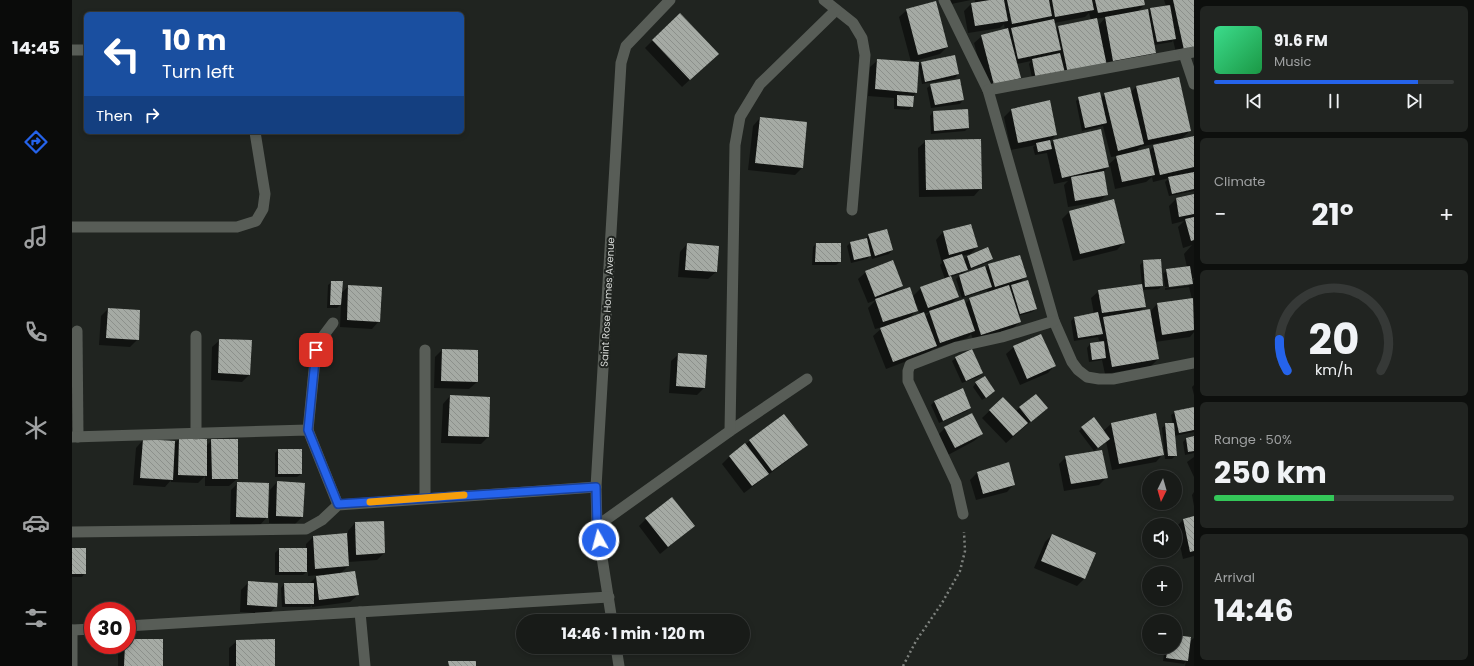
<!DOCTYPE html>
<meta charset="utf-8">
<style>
body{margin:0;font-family:Poppins,sans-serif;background:#212421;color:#f1f3f6;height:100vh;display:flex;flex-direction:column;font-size:15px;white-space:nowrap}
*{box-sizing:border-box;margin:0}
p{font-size:13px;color:#9fa1a2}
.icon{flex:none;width:22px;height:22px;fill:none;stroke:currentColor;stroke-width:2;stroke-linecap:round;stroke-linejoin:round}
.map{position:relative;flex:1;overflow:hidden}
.sheet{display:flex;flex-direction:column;gap:6px;padding:6px;background:#0d0f0d;width:280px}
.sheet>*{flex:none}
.guide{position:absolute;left:12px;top:12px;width:380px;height:122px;border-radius:6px;box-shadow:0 2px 6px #0003,0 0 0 1px #363937;background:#1a4fa0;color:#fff;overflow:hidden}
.needle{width:26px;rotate:185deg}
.fabs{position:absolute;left:1070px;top:470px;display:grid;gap:8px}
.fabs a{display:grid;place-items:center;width:40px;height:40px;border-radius:50%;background:#181b18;box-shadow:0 2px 6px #0003,0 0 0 1px #363937;font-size:20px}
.speed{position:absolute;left:12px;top:602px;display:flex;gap:8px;font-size:20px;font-weight:700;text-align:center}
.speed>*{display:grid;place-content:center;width:52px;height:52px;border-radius:50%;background:#181b18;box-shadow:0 2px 6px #0003,0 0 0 1px #363937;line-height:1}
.speed .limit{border:6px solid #d22;background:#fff;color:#111}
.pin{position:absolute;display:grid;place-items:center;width:34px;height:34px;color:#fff;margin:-17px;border-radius:8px;box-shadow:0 2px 6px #0006}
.me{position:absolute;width:44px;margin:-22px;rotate:353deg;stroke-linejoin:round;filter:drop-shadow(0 0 3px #0008)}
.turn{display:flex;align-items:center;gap:14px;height:84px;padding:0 12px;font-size:18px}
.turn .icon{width:52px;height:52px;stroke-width:2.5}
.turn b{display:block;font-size:28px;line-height:34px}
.then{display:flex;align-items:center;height:38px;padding:0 12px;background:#0003;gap:8px;font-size:15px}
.big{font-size:30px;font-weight:700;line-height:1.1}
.sheet .card{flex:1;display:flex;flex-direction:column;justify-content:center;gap:6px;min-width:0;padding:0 14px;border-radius:6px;background:#212421}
.sheet .dial{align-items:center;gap:0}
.dial svg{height:104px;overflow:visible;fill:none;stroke:#363937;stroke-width:7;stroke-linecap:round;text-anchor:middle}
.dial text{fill:#f1f3f6;stroke:none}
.song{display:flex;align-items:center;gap:12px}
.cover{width:48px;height:48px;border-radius:6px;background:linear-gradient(135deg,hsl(150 70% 55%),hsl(140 70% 35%))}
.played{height:4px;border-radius:2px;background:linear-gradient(90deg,#2563eb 85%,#363937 85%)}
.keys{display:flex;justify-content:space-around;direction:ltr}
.heat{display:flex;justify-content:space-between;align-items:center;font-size:22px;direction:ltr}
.charge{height:6px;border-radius:3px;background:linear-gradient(90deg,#34c759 50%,#363937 0)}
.trip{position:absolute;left:444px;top:614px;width:234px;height:40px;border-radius:20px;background:#181b18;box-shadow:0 2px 6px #0003,0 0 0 1px #363937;font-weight:700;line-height:40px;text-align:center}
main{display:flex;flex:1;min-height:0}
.dock{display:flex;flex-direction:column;width:72px;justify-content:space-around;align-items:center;background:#0a0b0a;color:#9fa1a2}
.dock .icon{width:28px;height:28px}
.dock .on{color:#2563eb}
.dock b{font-size:18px;color:#f1f3f6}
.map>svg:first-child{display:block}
.shadow{fill:#0007;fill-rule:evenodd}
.building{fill:url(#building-back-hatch)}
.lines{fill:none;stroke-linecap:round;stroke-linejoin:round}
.path{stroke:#7e827e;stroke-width:2.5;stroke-dasharray:2 3;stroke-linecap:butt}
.service{stroke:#585d57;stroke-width:11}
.minor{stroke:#585d57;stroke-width:11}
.route-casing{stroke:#184099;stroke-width:10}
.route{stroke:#2563eb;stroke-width:7}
.slow{stroke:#f59e0b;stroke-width:7}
.labels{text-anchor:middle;stroke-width:4;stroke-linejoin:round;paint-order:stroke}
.street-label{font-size:10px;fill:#d5d8d5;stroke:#202420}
</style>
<main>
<nav class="dock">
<b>14:45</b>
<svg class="icon on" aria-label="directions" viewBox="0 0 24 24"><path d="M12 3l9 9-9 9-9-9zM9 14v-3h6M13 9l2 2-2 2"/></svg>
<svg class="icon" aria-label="music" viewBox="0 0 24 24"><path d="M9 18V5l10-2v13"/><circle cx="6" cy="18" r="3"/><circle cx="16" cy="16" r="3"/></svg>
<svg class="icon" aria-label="phone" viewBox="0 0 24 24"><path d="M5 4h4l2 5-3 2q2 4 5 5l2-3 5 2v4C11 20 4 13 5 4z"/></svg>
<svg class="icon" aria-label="climate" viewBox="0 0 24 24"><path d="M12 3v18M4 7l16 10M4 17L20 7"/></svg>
<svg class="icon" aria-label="car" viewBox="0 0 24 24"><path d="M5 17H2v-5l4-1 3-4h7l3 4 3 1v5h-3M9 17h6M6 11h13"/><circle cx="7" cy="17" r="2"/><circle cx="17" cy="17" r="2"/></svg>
<svg class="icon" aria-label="filters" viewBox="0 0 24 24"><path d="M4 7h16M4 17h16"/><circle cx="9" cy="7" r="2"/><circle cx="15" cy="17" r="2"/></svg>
</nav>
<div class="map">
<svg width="1122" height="666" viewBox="0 0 1122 666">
<defs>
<pattern id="building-back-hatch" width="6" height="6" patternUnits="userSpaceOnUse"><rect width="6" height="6" fill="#a5aaa4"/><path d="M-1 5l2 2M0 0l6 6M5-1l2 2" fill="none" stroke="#8c908b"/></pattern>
</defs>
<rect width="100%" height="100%" fill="#202420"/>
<g class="shadow">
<polygon points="878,0 899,0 879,4"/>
<path d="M903,0H1071L1072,5L1065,12H1076L1078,9L1094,6L1092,0H1122V53L1105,57L1101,40L1100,42L1082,45L1083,53L1076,60L961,82L957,64L959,61L945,64L948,78L941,85L915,92L902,43L910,36L933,30L932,24L928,28L896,33L892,11L899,4L903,3ZM1017,13L1019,20L986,27L984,29L982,23L1013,17ZM1034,17L1026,26L1024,19Z"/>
<polygon points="835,10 875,47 868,54 839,62 827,17"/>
<polygon points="581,40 638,61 610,87 573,48"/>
<polygon points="883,56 886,74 883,78 850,84 847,67 844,92 841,96 840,106 837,110 822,109 822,98 796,96 798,67 806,60 846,66 850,62"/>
<polygon points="859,85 891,100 888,104 859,108 855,88"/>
<path d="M1064,87L1118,131L1108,140L1122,137V172L1121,173H1122V191L1097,196L1093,182L1097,178L1081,182L1080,177L1074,182L1043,189L1038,165L1031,172L1035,194L1027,202L996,207L992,185L996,181L982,184L975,153L963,155L961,147L964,145L939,150L932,117L939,110L984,135L978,141V144L981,141L1036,165L1046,156L1039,157L1031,126L1010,131L1004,101L1007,98L1028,99L1033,94L1058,93ZM1090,142L1091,144L1082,146L1076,152L1063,153L1068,147Z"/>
<polygon points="895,110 896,128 893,131 859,134 858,116 861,112"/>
<polygon points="688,118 730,168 723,175 676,170 681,126"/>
<polygon points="854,141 909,188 902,196 847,197 846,148"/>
<polygon points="1122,195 1122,278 1119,279 1120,282 1122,279 1122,332 1118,337 1083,342 1086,359 1079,366 1033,374 1030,360 1017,362 1015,348 1018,344 1028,343 1026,337 1002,341 999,321 1002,318 1022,314 1019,298 1027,291 1070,285 1068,265 1072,261 1090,285 1087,289 1070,290 1073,307 1067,312 1078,312 1085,304 1120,299 1117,287 1093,290 1093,288 1116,286 1118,284 1093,287 1091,274 1095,270 1115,267 1112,254 1120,245 1111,248 1106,227 1112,221 1100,224 1097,206 1104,199"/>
<polygon points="1041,201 1052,242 1045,250 1001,261 990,219 997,212"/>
<path d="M871,232L905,247L896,256L920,259L917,262L896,270L895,269L889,275L913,269L917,265L954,276L946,284L964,309L960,312L946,316L948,322L940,329L902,341L899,334L895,338L861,349L856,353L814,369L801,336L811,327L803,329L796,308L804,300L796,303L786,279L794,272L830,285L821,294L840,297L849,288L873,279L868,265L870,263L864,240ZM897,254L892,260L890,256ZM890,273L884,279L890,298L915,290L916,293L898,299L893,304L878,305L886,297L879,277ZM845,305L848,314L837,318L845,310L843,306ZM858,312L853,317L852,314Z"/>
<polygon points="797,235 820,250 817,254 800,259 799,255 795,259 779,263 775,246 778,243 794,238"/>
<polygon points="615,244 644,272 636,279 606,277 608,252"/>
<polygon points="744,244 768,262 764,265 740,265 741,247"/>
<polygon points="260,282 269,293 277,286 307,321 300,329 268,327 269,304 265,308 255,308 256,285"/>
<polygon points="36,309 66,339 58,347 27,345 29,316"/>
<polygon points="148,340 179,341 177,375 170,382 139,380 140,347"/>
<polygon points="942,347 983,365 976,373 948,385 934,354"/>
<polygon points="370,350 405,382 397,389 362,388 363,357"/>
<polygon points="607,354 632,388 625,395 597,393 599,361"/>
<polygon points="884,358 909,373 906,377 890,383 880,361"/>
<polygon points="904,383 919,394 910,400 901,387"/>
<polygon points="1122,385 1122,395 1120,387"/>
<polygon points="890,389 898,407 895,411 867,423 859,405 862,402"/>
<polygon points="964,395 971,411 934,443 910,418 931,398 944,411"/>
<polygon points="378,396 416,437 409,444 369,443 371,404"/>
<polygon points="1122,408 1122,432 1102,436 1104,455 1100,459 1093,459 1090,428 1094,424 1101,424 1099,415 1103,412"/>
<polygon points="712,415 734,445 727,452 672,493 650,464 657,457"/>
<polygon points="1039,424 1091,454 1084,462 1040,470 1034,441 1022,451 1007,431 1010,428 1031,431"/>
<polygon points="873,428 910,434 902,441 876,455 866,435"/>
<polygon points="1122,437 1122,453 1113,455 1111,442 1114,439"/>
<polygon points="107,439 134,446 140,440 165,479 157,486 133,486 133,476 126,483 99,482 99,480 93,487 61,485 64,448 71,440 102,444"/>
<polygon points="206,450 229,474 225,477 203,477 203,453"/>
<polygon points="994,457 1034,478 1027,485 992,491 987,464"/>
<polygon points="1122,457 1122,477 1115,462"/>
<polygon points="905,473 942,484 935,492 904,500 898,480"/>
<polygon points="205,482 230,517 223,524 197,523 197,515 188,525 158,524 159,490 166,483 195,508 197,508 198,490"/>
<polygon points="1122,492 1122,506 1120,495"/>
<polygon points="1122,517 1122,556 1111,559 1104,527 1111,520"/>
<polygon points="574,519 622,526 588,554 567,526"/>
<polygon points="311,522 312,553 305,560 276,562 276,566 269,573 286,595 278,602 240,607 240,605 238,607 210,607 209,588 212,584 237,584 246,575 236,576 236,570 231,575 203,575 203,553 207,549 234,549 234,544 241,537 276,534 276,531 283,523"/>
<polygon points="980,535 1023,553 1012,579 1005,586 962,568 973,542"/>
<polygon points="0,549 13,573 10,577 0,577"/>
<polygon points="177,582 204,606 197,614 168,612 169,590"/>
<polygon points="1103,636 1117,642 1122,638 1122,666 1113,666 1114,661 1112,664 1091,661 1093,647 1103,647"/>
<polygon points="55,640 90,666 46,666 46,647 48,645 55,645"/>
<polygon points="165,641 202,666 157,666 157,648"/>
</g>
<g class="building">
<polygon points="918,0 932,0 936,21 903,26 899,3"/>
<polygon points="935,0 977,0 980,16 940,24"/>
<polygon points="980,0 1020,0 1022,10 983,17"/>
<polygon points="1023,0 1072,0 1073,5 1026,13"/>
<polygon points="1101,0 1122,0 1122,48 1112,50"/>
<polygon points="864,1 876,47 846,55 834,9"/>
<polygon points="1098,5 1104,39 1085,42 1078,8"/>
<polygon points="1076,9 1084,53 1041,61 1033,17"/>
<polygon points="608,13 647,54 618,80 580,40"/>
<polygon points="1025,18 1035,66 996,74 986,26"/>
<polygon points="982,19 989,50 946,59 939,28"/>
<polygon points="936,28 949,78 922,85 909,35"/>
<polygon points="988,53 993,73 964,80 960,59"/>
<polygon points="883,55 887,74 853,82 849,62"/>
<polygon points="805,59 847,62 845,93 803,89"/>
<polygon points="1107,77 1119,131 1076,140 1064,86"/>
<polygon points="888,79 892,100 863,105 858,84"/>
<polygon points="1058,87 1072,144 1046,151 1032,93"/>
<polygon points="1028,92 1035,123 1013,128 1006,97"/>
<polygon points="825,95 842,96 841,107 825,106"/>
<polygon points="978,100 985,135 946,143 939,109"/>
<polygon points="896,109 897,128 862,131 861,111"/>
<polygon points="688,117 735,122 731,168 683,163"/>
<polygon points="1029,129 1037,167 990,178 981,140"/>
<polygon points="1122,136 1122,167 1088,175 1081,145"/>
<polygon points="909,139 910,189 854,190 853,140"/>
<polygon points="978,140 980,149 966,152 964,143"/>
<polygon points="1077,148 1083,175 1050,182 1044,156"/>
<polygon points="1032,171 1036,195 1003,201 999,177"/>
<polygon points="1122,172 1122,189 1100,194 1096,177"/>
<polygon points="1122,194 1122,214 1107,217 1104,198"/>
<polygon points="1042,199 1053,243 1008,254 997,211"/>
<polygon points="1122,217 1122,240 1119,241 1113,219"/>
<polygon points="899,224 906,247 877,255 871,231"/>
<polygon points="815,229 821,250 803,256 796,234"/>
<polygon points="795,238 799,256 782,260 778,242"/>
<polygon points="615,243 647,246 645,272 613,270"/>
<polygon points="744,243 769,243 769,262 743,262"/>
<polygon points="916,247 921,259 899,268 895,256"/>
<polygon points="890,254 896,270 877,276 871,260"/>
<polygon points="948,255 955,277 923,287 916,264"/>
<polygon points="1089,259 1091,286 1073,287 1071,260"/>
<polygon points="821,260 831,286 803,297 793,271"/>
<polygon points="913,266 920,287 893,296 887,275"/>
<polygon points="1118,266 1121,284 1097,287 1094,269"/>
<polygon points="879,276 887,297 856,308 848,287"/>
<polygon points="956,280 965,309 948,314 939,285"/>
<polygon points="259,281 271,281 269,305 258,305"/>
<polygon points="1070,284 1074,307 1030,313 1026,290"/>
<polygon points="276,285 310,287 308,322 275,320"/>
<polygon points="937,285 949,322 909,335 897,298"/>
<polygon points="838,287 846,311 811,322 803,299"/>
<polygon points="1121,298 1122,330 1090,335 1085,303"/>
<polygon points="892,299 903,331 868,343 857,311"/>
<polygon points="36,308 68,310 67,340 34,338"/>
<polygon points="1078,309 1087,359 1040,367 1031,317"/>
<polygon points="852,312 865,346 821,362 808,328"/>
<polygon points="1026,312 1031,334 1006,338 1002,317"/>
<polygon points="969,334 984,366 955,379 941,346"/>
<polygon points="147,339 180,340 178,375 146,373"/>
<polygon points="1032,341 1034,358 1020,360 1018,343"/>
<polygon points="370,349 406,350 406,382 369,381"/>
<polygon points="900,349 911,373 894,381 883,357"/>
<polygon points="606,353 635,355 633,388 604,386"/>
<polygon points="913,376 923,391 914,398 903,382"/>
<polygon points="891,388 899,408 871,421 862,401"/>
<polygon points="964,394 976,408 959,422 947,407"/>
<polygon points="378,395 418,397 417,437 376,436"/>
<polygon points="931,397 956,423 941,436 917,410"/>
<polygon points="1122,407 1122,430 1107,433 1102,411"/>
<polygon points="900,413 911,434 883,448 872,427"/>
<polygon points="1084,413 1092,455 1047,464 1039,423"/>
<polygon points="712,414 736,445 700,471 677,440"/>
<polygon points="1022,417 1038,439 1026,448 1009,427"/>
<polygon points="1093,423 1102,423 1105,456 1096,456"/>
<polygon points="1122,436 1122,451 1116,452 1114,438"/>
<polygon points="107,438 135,439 135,476 106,475"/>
<polygon points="71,439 103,441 101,480 68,478"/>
<polygon points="139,439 166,439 166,479 140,479"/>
<polygon points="673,443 697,474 680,486 657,456"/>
<rect x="206" y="449" width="24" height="25"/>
<polygon points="1030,450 1036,478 999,484 993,456"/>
<polygon points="937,462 943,485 911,494 905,472"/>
<polygon points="205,481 233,483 231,517 204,516"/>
<polygon points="165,482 197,483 196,518 164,517"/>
<polygon points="600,497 623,526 596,547 573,518"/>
<polygon points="1122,516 1122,551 1118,552 1111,519"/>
<polygon points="312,521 313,553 284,555 283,522"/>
<polygon points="275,533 277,566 243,569 241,536"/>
<polygon points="980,534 1024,553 1013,579 969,561"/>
<rect x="0" y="548" width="14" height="26"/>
<rect x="207" y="548" width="28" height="24"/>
<polygon points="283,571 287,595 247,600 244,576"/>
<polygon points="176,581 206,583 205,607 175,605"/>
<polygon points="212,583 242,583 242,604 213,604"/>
<polygon points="1103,635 1119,637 1116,661 1094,658 1096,647 1103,647"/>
<polygon points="55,639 91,639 91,666 52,666 53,645 55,645"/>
<polygon points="203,639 203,666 164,666 164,640"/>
<polygon points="376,661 404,661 404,666 377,666"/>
</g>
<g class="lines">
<polyline class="path" points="831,666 844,641 870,603 888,571 893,551 892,532"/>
<g class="service">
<polyline points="124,336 124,434"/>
<polyline points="353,350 353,498"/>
<polyline points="236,430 244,350 249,339 261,323"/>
</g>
<g class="minor">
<polyline points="752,0 781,23 790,38 793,55 780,210"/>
<polyline points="872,0 916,90 1122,52"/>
<polyline points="0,50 14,50"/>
<polyline points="1112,54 1122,84"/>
<polyline points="916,90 982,321 1000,362 1006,370 1015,377 1027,379 1041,379 1122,363"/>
<polyline points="0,227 165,227 184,221 191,209 193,194 183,132"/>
<polyline points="5,331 6,437"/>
<polyline points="658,431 735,379"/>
<polyline points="0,437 236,430 266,505"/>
<polyline points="891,514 884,483 836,381 836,371 838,365 885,347 930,337 982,321"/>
<polyline points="525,526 658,431 663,145 668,117 688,84 764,10"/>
<polyline points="0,532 234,529 250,520 266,505 524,487"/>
<polyline points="288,612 293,666"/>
<polyline points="540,621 525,526 524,487 549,63 554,46 598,0"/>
<polyline points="55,626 537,597"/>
<polyline points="0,630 0,666"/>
<polyline points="0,630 21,629"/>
<polyline points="544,647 547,666"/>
</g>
</g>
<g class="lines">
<defs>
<polyline id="route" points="244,350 236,430 266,504 524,487 525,526 527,540"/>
</defs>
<use href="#route" class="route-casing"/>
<use href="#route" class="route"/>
<polyline class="slow" points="298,502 392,495"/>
</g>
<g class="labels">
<g class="street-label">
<text transform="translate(535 302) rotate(-87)" y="4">Saint Rose Homes Avenue</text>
</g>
</g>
</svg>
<div class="fabs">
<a><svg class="needle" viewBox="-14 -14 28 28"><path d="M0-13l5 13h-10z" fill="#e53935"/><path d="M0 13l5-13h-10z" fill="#9fa1a2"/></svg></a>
<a><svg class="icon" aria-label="sound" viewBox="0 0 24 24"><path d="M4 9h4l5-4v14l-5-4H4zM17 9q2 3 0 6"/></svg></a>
<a>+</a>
<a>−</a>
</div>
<div class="speed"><div class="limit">30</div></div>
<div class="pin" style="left:244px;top:350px;background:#d93025"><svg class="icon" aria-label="arrive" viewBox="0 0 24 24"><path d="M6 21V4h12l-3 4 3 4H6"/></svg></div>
<svg class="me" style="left:527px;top:540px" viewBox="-20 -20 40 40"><circle r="17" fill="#2563eb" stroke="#fff" stroke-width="3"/><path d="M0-11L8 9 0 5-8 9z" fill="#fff"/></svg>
<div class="trip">14:46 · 1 min · 120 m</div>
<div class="guide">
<div class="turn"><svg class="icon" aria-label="left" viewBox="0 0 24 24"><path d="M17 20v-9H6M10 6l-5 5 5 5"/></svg><div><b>10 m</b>Turn left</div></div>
<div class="then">Then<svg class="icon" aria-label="right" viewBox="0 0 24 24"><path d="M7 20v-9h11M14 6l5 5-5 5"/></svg></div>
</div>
</div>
<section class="sheet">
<div class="card">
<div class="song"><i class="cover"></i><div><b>91.6 FM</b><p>Music</p></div></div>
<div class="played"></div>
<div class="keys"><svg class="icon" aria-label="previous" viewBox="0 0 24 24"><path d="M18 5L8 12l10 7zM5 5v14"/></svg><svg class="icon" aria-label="pause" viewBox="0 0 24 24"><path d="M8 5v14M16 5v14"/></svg><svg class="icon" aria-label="next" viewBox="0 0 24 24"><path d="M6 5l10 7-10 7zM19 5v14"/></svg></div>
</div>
<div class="card"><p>Climate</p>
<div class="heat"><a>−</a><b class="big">21°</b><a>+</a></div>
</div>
<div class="card dial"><svg viewBox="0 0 100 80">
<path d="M14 69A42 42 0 1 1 86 69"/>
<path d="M14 69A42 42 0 0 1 8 45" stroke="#2563eb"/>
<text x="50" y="56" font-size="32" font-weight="700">20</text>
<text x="50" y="72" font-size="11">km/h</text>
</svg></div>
<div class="card"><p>Range · 50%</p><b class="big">250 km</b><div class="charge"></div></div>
<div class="card"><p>Arrival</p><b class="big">14:46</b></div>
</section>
</main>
